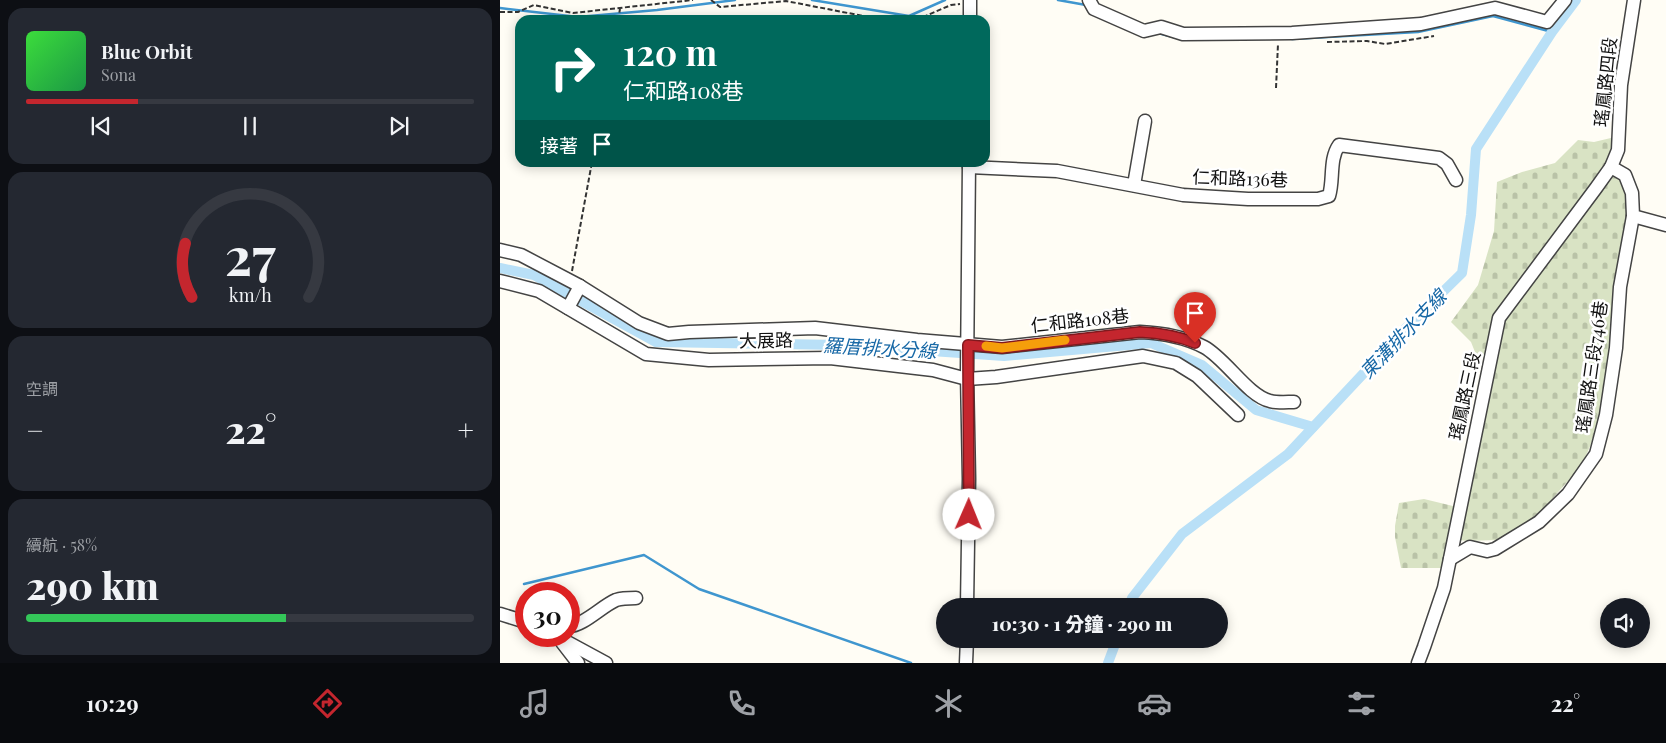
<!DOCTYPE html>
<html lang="zh-TW">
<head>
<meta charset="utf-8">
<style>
	:root { --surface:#171b24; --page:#242831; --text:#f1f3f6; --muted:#9ea1a6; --line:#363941; --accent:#c4262e }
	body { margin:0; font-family:"Playfair Display","Noto Sans TC",serif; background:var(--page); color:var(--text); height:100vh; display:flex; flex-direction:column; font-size:19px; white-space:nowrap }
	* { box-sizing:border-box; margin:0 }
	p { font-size:16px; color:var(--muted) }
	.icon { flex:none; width:28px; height:28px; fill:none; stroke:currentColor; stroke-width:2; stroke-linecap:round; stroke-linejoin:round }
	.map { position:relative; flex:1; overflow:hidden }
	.panel { display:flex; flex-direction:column; gap:8px; padding:8px; background:#0d0f14; width:500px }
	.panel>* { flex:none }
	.hud { position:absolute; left:15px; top:15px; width:475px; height:152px; border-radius:15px; box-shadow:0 2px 12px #0003; background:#00695c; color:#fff; overflow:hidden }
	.controls { position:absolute; left:1100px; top:598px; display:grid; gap:10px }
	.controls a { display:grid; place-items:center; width:50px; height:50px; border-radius:50%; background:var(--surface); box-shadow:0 2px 12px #0003; font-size:25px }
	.speed { position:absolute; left:15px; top:582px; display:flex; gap:10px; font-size:25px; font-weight:700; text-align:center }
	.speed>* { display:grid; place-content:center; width:65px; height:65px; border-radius:50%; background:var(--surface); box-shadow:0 2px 12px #0003; line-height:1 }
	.speed .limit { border:8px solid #d22; background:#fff; color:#111 }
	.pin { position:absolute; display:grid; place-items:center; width:42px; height:42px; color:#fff; margin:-51px -21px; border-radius:50% 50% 50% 0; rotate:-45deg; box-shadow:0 0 5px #0007 }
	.pin .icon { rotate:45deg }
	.me { position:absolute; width:55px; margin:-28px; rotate:1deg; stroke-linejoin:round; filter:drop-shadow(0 0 4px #0008) }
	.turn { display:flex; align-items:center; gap:18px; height:105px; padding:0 25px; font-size:22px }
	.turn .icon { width:65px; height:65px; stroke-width:2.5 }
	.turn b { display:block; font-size:35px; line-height:42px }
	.then { display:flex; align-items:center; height:48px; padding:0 25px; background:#0003; gap:10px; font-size:19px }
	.big { font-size:38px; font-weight:800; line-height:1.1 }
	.panel .widget { flex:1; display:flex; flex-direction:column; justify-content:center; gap:8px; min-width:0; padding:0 18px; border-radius:15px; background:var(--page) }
	.panel .dial { align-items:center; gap:0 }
	.dial svg { height:130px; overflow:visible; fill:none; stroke:var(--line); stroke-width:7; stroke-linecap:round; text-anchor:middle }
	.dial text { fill:var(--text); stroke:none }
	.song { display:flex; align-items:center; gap:15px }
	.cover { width:60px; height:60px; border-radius:8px; background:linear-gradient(135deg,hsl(120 70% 55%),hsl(140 70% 35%)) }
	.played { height:5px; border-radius:2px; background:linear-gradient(90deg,var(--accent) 25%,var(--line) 25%) }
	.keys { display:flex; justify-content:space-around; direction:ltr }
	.heat { display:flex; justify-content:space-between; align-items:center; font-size:28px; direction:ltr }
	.charge { height:8px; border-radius:4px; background:linear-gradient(90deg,#34c759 58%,var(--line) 0) }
	.trip { position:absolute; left:436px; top:598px; width:292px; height:50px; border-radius:25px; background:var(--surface); box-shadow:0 2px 12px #0003; font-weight:800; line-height:50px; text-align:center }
	.dock { display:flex; height:80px; justify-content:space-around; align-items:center; background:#090b0e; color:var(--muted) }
	.dock .icon { width:35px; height:35px }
	.dock .active { color:var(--accent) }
	.dock b { font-size:22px; color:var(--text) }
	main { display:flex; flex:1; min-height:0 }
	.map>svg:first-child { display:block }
</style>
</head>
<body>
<main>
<section class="panel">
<div class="widget">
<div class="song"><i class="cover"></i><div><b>Blue Orbit</b><p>Sona</p></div></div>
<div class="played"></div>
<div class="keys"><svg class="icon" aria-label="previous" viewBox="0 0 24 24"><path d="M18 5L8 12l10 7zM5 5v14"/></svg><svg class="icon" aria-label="pause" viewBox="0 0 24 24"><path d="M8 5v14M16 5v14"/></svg><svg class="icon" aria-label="next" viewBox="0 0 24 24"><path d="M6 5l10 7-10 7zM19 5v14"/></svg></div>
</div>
<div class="widget dial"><svg viewBox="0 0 100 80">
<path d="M14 69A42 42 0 1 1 86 69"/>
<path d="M14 69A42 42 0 0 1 10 36" stroke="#c4262e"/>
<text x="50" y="56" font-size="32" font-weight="700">27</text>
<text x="50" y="72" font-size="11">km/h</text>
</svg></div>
<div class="widget"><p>空調</p>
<div class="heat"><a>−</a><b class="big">22°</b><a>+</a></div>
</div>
<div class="widget"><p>續航 · 58%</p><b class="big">290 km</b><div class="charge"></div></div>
</section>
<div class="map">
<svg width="1166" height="663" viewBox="0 0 1166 663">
	<defs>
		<pattern id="cemetery-stones" width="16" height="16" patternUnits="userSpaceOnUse" patternTransform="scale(1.25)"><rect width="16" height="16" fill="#d9e3c4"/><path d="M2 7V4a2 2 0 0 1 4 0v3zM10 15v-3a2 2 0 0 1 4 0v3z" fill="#b9c2a7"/></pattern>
	</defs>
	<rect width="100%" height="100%" fill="#fffdf5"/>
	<!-- cemetery -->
	<g fill="url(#cemetery-stones)">
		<path d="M1115,137L1108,164L1031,266L986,357H977L971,342L951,322L978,285L994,231L997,182L1022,172L1055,163L1078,140L1094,142Z"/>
		<path d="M1112,173L1124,180L1130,193L1106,372L1103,403L1091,444L1082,465L1045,507L1024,525L996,540L968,541L959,540L1000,328L1007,312Z"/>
		<path d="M924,499L957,507L945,568H901L895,537V526L899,503Z"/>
	</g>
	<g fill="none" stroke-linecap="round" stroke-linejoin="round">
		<!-- stream -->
		<g stroke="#3f96cf" stroke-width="2.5">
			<path d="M312,0L409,16L445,0"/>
			<path d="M558,0L586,5"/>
			<path d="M0,8L78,17L157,10L235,0"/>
			<path d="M658,33L677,38"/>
			<path d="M792,39L918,32L993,16L1052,32"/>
			<path d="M24,584L144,555L199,589L411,663"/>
		</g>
		<!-- canal -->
		<g stroke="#b9e0f7" stroke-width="10">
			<path d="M0,268L34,275L156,342L344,345L504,356L651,343L702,365L756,410L813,427"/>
			<path d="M629,606L632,598L682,534L788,454L907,327L962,273L971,215L976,149L1052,32L1076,0"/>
			<path d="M608,663L617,639"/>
		</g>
		<defs>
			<g id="minor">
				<path d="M589,0L594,9L644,31L661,27L683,34L792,33L921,24L995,8L1047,22L1065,0"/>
				<path d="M470,20V0"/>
				<path d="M469,167L557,171L683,195L748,199H818L829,196C834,180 829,159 839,145L939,158L947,164L956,180"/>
				<path d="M1111,167L1125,175L1132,193L1133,216L1166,225"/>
				<path d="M634,185L645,121"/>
				<path d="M0,250L21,255L80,286L139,323L168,334L189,332L315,328L417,340L502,347L640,332C662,333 685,337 704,347C725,358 748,396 770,401C777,403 787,402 794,402"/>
				<path d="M0,281L39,291L146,354L209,360L330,358L433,370L467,379L496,377L643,356L676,363L697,376L738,415"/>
				<path d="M68,308L80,286"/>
				<path d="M950,559L970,547L987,551L995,549L1039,522L1068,494L1096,454L1106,415L1116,348L1120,287L1133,216"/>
				<path d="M467,606L469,479L467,374L469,162"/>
				<path d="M0,614L26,622"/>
				<path d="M69,626C83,626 102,606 116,600C122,598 130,598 136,598"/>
				<path d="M58,637L106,663"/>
				<path d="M61,641L78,663"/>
				<path d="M466,663L467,639"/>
				<path d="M918,663L924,647L944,588L999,318L1096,188L1111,167L1118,150L1121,85L1134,0"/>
			</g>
		</defs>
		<!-- minor casing -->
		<use href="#minor" stroke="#444" stroke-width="15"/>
		<!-- path -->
		<g stroke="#333" stroke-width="2" stroke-dasharray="5 2.5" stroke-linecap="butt">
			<path d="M211,0L220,7L286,1L384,20"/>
			<path d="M0,12H18L34,5L73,13L193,0"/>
			<path d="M118,20L120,9"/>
			<path d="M416,20L451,5L460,4"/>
			<path d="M827,42L867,41L885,44L934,36"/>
			<path d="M776,88L778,44"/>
			<path d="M72,271L92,162"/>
		</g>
		<!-- minor -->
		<use href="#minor" stroke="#fff" stroke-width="12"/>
	</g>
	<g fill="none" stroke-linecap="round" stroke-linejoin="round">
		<defs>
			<path id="route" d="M469,515L468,345L502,348L640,332C659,333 678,336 695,343"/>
		</defs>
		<!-- route casing -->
		<use href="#route" stroke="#7f191e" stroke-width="12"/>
		<!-- route -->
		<use href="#route" stroke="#c4262e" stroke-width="9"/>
		<!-- slow -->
		<path stroke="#f59e0b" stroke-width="9" d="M486,346L502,348L565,340"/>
	</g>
	<g text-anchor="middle" stroke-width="5" stroke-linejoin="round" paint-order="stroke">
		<!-- street labels -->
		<g font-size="18" fill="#111" stroke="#fff">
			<text transform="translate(1106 82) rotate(-84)" y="6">瑤鳳路四段</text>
			<text transform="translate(740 179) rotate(2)" y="6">仁和路136巷</text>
			<text transform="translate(580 321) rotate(-6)" y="6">仁和路108巷</text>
			<text transform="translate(266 341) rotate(-1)" y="6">大展路</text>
			<text transform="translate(1092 367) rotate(-82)" y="6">瑤鳳路三段746巷</text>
			<text transform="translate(965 396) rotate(-78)" y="6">瑤鳳路三段</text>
		</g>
		<!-- water labels -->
		<g font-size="19" font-style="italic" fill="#1768a6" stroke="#fff">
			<text transform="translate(903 334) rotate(-46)" y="7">東溝排水支線</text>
			<text transform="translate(380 348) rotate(3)" y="7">羅厝排水分線</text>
		</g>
	</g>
</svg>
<div class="controls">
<a><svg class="icon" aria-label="sound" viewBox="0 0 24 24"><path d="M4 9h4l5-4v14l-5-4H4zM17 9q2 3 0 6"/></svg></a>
</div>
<div class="speed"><div class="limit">30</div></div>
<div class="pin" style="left:695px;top:343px;background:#d93025"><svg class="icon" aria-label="arrive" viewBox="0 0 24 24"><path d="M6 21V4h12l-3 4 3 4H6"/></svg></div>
<svg class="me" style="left:469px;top:515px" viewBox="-20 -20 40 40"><circle r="19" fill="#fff"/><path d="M0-13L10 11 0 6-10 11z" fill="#c4262e"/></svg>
<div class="trip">10:30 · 1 分鐘 · 290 m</div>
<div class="hud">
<div class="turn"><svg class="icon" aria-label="right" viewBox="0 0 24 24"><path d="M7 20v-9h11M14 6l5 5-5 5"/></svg><div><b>120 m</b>仁和路108巷</div></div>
<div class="then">接著<svg class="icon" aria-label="arrive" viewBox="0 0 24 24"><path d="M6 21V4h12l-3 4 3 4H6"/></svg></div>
</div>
</div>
</main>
<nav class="dock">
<b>10:29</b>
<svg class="icon active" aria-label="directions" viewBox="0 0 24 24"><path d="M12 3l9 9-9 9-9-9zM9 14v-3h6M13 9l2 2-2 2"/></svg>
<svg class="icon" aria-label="music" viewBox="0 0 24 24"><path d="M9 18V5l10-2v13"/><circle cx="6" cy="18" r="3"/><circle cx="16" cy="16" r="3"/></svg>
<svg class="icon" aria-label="phone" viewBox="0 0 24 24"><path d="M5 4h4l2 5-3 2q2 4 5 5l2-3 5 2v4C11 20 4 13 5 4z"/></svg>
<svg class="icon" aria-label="climate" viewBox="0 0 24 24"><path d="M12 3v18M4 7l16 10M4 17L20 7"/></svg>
<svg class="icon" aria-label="car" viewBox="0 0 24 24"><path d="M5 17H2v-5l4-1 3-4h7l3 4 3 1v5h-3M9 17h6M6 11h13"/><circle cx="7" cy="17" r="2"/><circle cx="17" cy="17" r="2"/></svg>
<svg class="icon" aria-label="filters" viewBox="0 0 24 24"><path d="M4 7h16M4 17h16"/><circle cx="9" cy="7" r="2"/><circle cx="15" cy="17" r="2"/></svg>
<b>22°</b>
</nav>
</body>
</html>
